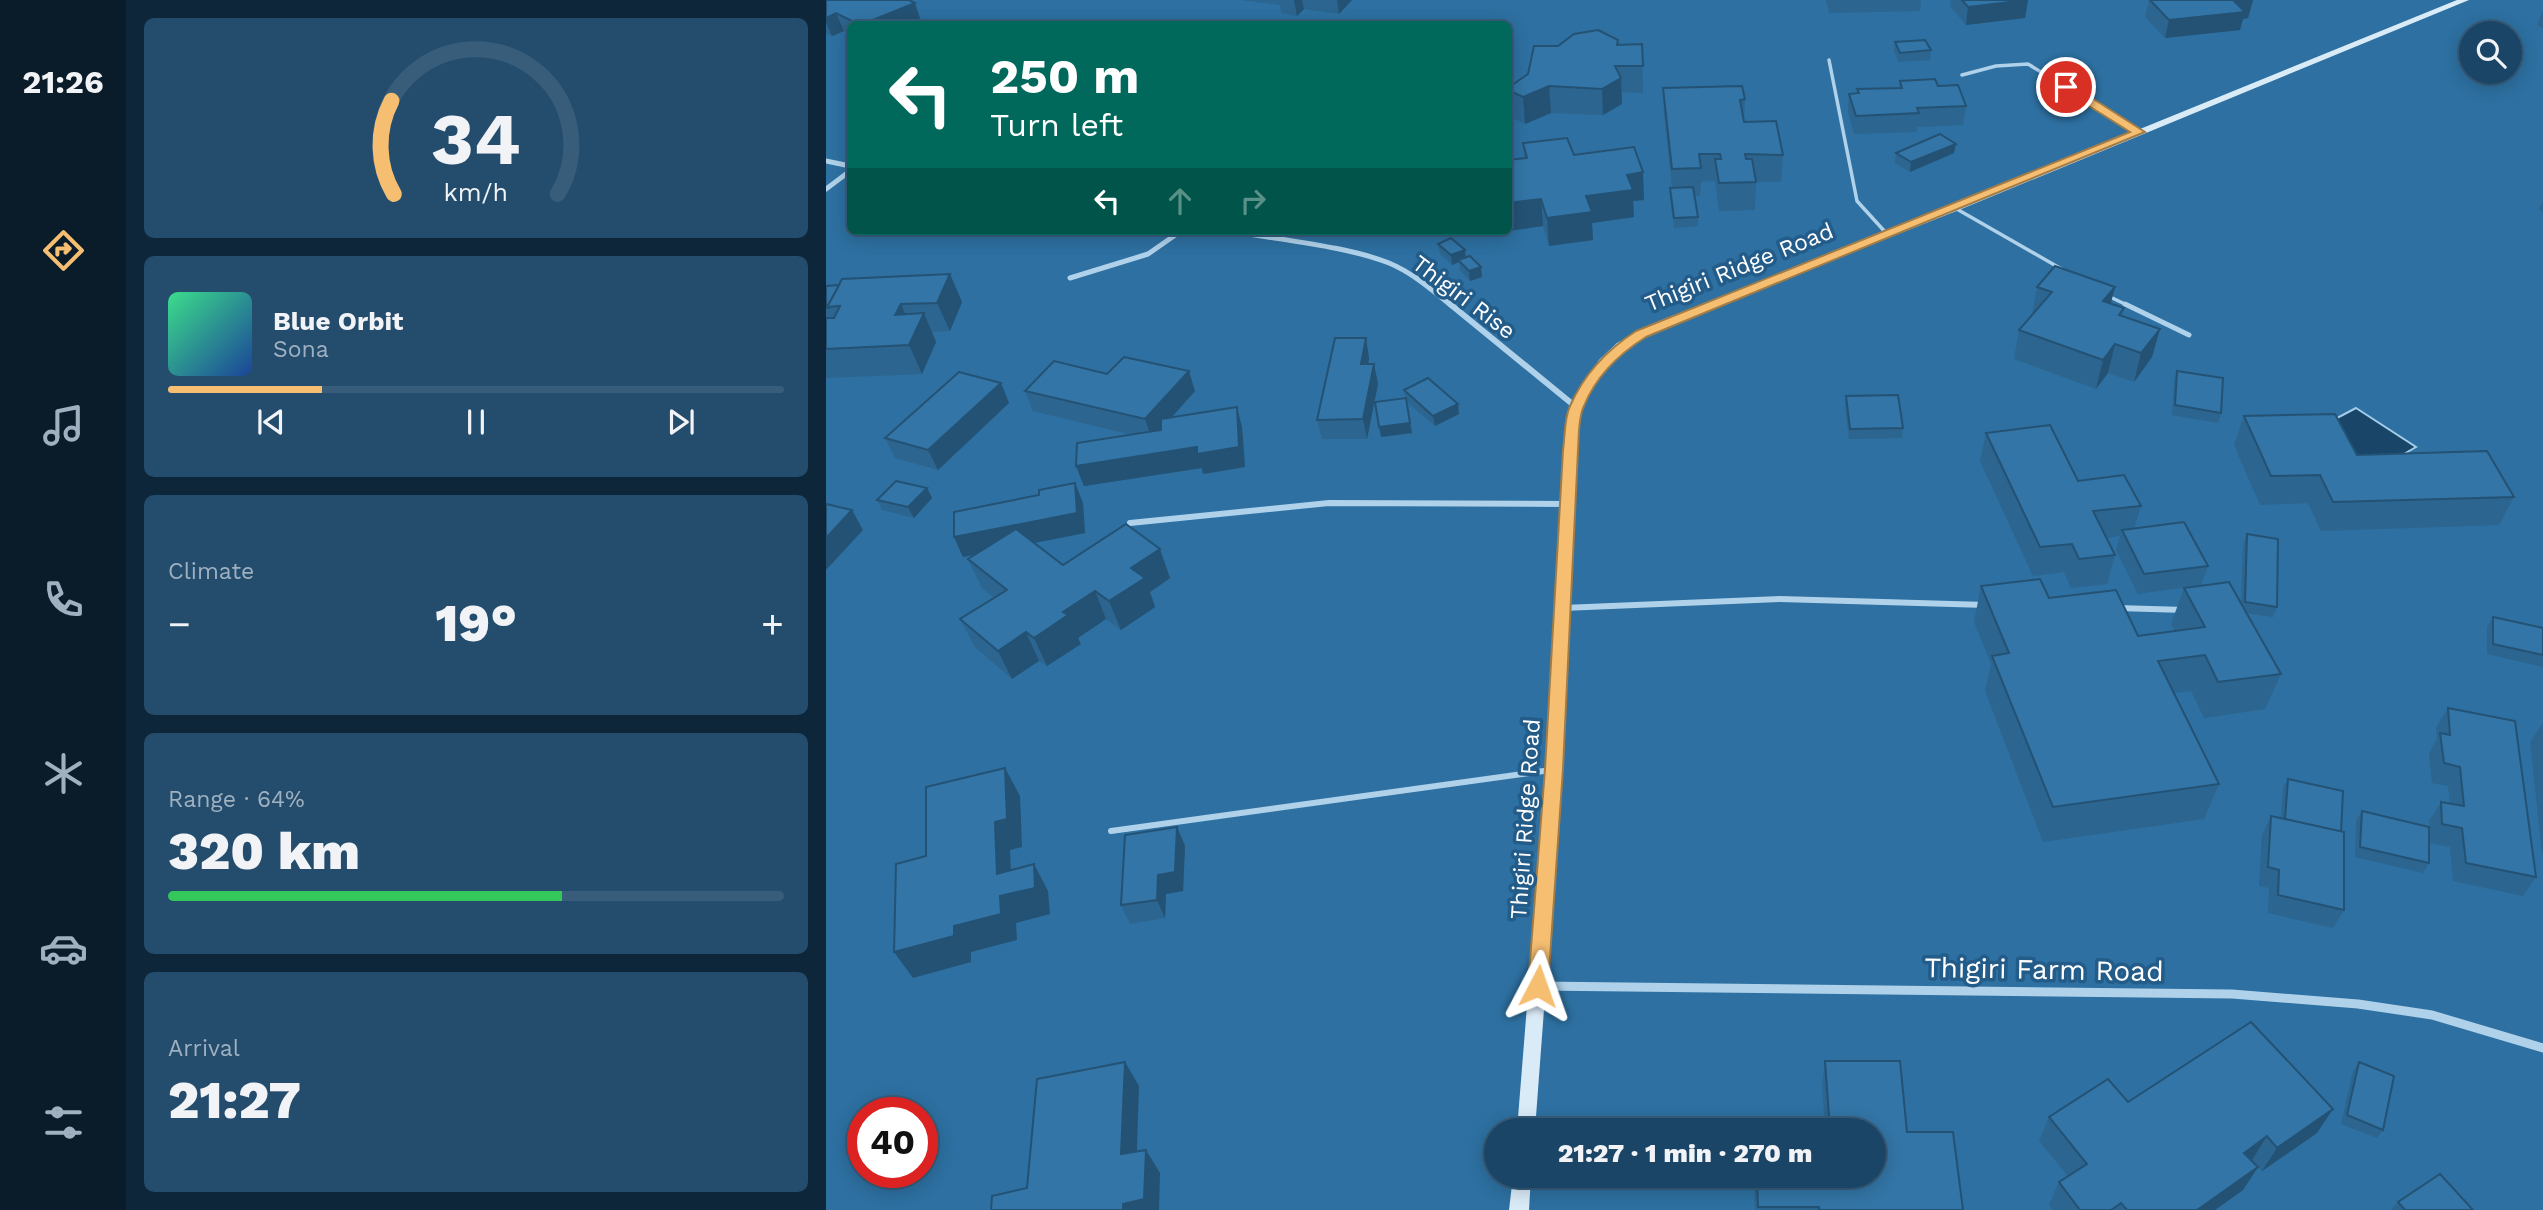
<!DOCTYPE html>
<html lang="en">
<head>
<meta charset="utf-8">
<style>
	:root { --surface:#1a4567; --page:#234c6d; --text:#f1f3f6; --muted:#9fb1c0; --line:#385d7b; --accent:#f5be71 }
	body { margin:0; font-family:"Work Sans",sans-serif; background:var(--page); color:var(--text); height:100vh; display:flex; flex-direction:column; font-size:26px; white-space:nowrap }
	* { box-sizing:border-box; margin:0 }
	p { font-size:23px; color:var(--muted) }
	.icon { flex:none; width:38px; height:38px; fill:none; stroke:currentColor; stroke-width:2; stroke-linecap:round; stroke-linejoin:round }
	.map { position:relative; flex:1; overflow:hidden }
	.sheet { display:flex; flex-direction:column; gap:18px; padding:18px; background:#0e2639; width:700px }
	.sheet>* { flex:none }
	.hud { position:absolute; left:21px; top:21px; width:665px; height:214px; border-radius:10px; box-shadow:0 4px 18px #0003,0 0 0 2px var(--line); background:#00695c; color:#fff; overflow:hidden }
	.controls { position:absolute; left:1633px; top:21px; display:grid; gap:14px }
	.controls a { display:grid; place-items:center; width:63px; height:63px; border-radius:50%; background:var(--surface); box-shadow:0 4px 18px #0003,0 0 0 2px var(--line); font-size:35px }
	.speed { position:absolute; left:21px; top:1097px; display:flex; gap:14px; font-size:35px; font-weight:700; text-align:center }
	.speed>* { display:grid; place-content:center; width:91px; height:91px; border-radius:50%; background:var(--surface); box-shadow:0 4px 18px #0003,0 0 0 2px var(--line); line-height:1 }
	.speed .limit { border:10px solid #d22; background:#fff; color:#111 }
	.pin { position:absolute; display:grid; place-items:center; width:60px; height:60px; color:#fff; margin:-30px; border:4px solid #fff; border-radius:50%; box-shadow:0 2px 7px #0007 }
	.me { position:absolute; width:77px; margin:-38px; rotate:4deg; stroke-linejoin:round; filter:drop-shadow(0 0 5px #0008) }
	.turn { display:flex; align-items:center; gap:24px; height:147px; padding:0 28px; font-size:32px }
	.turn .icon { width:91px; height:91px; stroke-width:2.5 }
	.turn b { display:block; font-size:49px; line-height:60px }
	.lanes { display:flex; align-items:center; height:66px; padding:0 28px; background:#0003; justify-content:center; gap:35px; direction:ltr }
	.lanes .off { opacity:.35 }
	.big { font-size:52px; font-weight:800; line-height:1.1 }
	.sheet .widget { flex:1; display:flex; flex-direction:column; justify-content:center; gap:10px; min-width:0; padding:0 24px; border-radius:10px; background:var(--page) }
	.sheet .dial { align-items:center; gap:0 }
	.dial svg { height:182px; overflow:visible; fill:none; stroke:var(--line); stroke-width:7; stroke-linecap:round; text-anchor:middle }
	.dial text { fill:var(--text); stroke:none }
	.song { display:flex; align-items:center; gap:21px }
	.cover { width:84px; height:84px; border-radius:10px; background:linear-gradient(135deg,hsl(150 70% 55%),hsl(220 70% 35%)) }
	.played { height:7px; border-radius:4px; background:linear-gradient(90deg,var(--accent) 25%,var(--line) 25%) }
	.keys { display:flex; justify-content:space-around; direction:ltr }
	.heat { display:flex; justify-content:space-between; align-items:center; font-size:38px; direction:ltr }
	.charge { height:10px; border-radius:5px; background:linear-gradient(90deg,#34c759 64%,var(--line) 0) }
	.trip { position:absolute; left:658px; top:1118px; width:402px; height:70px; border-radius:35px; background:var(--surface); box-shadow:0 4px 18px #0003,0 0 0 2px var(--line); font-weight:800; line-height:70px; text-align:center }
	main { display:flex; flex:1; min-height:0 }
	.dock { display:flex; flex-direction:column; width:126px; justify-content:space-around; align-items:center; background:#0a1c29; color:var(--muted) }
	.dock .icon { width:49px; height:49px }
	.dock .active { color:var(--accent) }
	.dock b { font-size:32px; color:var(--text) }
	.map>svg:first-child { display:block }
</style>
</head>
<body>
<main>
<nav class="dock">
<b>21:26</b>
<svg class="icon active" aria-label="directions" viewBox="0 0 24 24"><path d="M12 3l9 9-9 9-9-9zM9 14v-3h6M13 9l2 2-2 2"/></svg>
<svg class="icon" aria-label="music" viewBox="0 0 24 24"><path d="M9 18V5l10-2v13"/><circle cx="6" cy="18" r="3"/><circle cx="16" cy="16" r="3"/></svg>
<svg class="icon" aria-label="phone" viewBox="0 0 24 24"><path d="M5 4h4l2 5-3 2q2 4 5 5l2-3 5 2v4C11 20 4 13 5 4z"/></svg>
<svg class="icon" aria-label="climate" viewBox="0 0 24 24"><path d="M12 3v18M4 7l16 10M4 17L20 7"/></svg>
<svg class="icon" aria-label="car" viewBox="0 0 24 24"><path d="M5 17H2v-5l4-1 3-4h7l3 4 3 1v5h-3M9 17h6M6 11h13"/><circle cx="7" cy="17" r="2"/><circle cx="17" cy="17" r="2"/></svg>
<svg class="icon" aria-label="filters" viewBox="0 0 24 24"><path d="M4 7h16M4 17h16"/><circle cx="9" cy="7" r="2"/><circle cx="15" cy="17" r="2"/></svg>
</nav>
<section class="sheet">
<div class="widget dial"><svg viewBox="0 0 100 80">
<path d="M14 69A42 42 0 1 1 86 69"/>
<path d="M14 69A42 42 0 0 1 13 28" stroke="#f5be71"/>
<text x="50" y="56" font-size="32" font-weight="700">34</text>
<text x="50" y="72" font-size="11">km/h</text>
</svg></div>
<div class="widget">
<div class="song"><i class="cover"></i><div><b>Blue Orbit</b><p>Sona</p></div></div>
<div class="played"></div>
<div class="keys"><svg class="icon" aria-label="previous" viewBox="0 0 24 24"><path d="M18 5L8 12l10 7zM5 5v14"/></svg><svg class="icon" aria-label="pause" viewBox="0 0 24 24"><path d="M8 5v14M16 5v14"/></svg><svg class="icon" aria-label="next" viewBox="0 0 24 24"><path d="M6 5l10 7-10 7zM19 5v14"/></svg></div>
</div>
<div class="widget"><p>Climate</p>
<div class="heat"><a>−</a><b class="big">19°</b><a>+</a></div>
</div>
<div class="widget"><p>Range · 64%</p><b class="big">320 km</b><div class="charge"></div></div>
<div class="widget"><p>Arrival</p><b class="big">21:27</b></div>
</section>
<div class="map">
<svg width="1717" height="1210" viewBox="0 0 1717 1210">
	<rect width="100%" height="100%" fill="#235c89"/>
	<!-- green -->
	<path fill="#2d70a1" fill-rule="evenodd" d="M0,0H1717V1210H0ZM24,24H682V231H24ZM1645,33H1684V72H1645ZM37,1113H96V1172H37ZM670,1130H1048V1176H670Z"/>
	<!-- water -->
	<path fill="#184568" stroke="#a3cdeb" stroke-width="2" d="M1530,408L1590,447L1550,470L1490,429Z"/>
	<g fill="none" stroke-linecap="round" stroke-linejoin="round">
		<!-- lane-far2 -->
		<g stroke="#afd1ea" stroke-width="3.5">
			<path d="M1003,60L1031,201L1061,234"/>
			<path d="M1136,75L1170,66L1202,64L1313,132"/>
			<path d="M1129,208L1239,271"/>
			<path d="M1280,295L1303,306"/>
		</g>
		<!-- lane-far1 -->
		<path stroke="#afd1ea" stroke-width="5" d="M1299,304L1363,335"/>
		<!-- lane -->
		<path stroke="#afd1ea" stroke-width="6" d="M285,831L725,770"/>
		<!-- street-far2 -->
		<g stroke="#afd1ea" stroke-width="5">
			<path d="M0,161L24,166"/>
			<path d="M0,189L24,171"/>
			<path d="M407,231C453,240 520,246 563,263C587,273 606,290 626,306"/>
			<path d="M244,278L322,254L355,231"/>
		</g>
		<!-- street-far1 -->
		<g stroke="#afd1ea" stroke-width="6">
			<path d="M624,304L750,407"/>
			<path d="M304,523L503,503L742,504"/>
			<path d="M737,608L954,599L1160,605"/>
			<path d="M1291,608L1359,610"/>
		</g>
		<!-- street -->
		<path stroke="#afd1ea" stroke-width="9" d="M712,986L1406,994L1532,1004L1606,1015L1717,1048"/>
		<!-- secondary -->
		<g fill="#daebf8" fill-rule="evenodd">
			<path d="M1631,0H1643L1133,210L844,324L799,349L782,365L756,407L750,450L736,769L709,1130H691L720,769L738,450L744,407L773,360L791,343L836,320L1125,206Z"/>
			<path d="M687,1176H705L703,1210H683Z"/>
		</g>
	</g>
	<!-- wall -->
	<g fill="#2c658f">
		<path d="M0,0L95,21L87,24H24V35L18,31L6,36L0,33Z"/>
		<path d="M415,0H526L513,14L478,9L471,16L455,13L454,5Z"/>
		<path d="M1000,0H1095L1094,11L1003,13Z"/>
		<path d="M1125,0H1202L1199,18L1140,25L1124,6Z"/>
		<path d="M1323,0H1427L1422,18L1417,19L1414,30L1339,38L1319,17Z"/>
		<path d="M1717,11V28L1711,25Z"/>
		<path d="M792,40L793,45L816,44L817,93L796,92V104L777,115L725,113L699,124L683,116L682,88L702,74L732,46Z"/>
		<path d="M1069,42L1105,50L1104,60L1073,62L1068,52Z"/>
		<path d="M1074,81L1112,86L1140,106L1137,125L1091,127V132L1028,134L1022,112L1023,94L1031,93V89L1073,88Z"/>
		<path d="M837,88L919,99L918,121L957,155L955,182H930L929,210L893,211L889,181L875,182L874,196H869L872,217V226L848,228L844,198V188H846L838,115Z"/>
		<path d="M697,143L748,155L818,200L807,201L808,217L766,223L767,240L723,246L717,226L682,231V160L698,158Z"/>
		<path d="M1070,153H1128L1084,172L1069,163Z"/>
		<path d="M1717,202V212L1713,209Z"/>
		<path d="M612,244L639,250L640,258L656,277L644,281L634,270L633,262L626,265L614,254Z"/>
		<path d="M124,274L136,302L124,331L106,332L110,342L96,374L0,378V286Z"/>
		<path d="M1211,287H1289L1284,303L1298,308L1296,316L1334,329L1326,357L1308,382L1282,373L1270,389L1188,359L1193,330L1206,315Z"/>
		<path d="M543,358L542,364H548L552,384L541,439H496L491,420Z"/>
		<path d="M1351,371L1395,413L1392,423L1346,415L1348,381Z"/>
		<path d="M281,374L369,391L346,417L416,427L419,467L377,474L376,468L258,486L250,466L306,435L207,411L199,391Z"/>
		<path d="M175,383L183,403L112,470L69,458L59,438Z"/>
		<path d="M578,390L632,404L633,414L609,426L581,402L586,433L555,437L579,398Z"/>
		<path d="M1020,396L1077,428L1076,438L1023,439L1019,406Z"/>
		<path d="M1418,416L1531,455L1688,497L1673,525L1495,531L1482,503L1434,505L1408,445Z"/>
		<path d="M1160,433L1252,481L1315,506L1308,529L1382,566L1375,585L1312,594L1290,550L1294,536L1280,538L1289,555L1281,584L1245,588L1238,572L1207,576L1154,461Z"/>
		<path d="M249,483L257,503L259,533L208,543L237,565L344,578L324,592L329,607L295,630L280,619L252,638L255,644L221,666L213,661L186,679L149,647L134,619L168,598L156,588L142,559L148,555L137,557L128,537L213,495Z"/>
		<path d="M101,488L106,498L88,518L56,510L51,500Z"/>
		<path d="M1421,534L1451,607L1447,617L1420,613L1455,674L1439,709L1378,718L1365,691L1348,693L1393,784L1378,819L1217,842L1159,691L1165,664L1148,622L1155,586L1223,598L1312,636L1349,631L1345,624L1358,588L1415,604L1417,544Z"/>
		<path d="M1667,617L1717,628V667L1661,654V627Z"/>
		<path d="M1622,708L1710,877L1697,896L1627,881L1624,847L1604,843L1603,821L1615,802L1624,803L1622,786L1606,783L1603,753L1611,739L1610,728Z"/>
		<path d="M1717,723V854L1716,853L1704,742Z"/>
		<path d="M1462,779L1515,832L1518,910L1507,928L1442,913L1443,888L1433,886L1436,835L1445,816L1455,818L1457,788Z"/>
		<path d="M1536,811L1603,863L1597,873L1529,857L1530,821Z"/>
		<path d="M351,827L359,846L357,891L340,894L339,918L304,924L295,905Z"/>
		<path d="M999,1061L1081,1132L1137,1210H929L928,1176H1048V1130H999L996,1085Z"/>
		<path d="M1533,1062L1557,1130L1551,1138L1515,1124L1527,1071Z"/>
		<path d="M1302,1102L1491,1133L1436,1171L1432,1167L1417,1190L1389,1210H1227L1223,1205L1233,1182L1242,1176L1213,1141L1223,1117Z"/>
		<path d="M1572,1202L1647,1210H1565Z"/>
	</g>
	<!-- shaded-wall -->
	<g fill="#245274">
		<path d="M468,0H476L478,9L471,16Z"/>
		<path d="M511,0H526L513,14Z"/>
		<path d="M1202,0L1199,18L1140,25L1142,7Z"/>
		<path d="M1427,0L1422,18L1417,19L1414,30L1339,38L1343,20L1409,2Z"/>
		<path d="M89,3L95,21L87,24H37Z"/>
		<path d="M10,13L18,31L6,36L0,22V18Z"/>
		<path d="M795,78L796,104L777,115L776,89Z"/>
		<path d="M723,86L725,113L699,124L697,97Z"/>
		<path d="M1130,144L1128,153L1084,172L1085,162Z"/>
		<path d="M817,172L818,200L807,201L808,217L766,223L767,240L723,246L721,218L760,196L801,175Z"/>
		<path d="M715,199L717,226L682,231V203Z"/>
		<path d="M662,231H682L662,234Z"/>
		<path d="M639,250L640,260H632L633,262L626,265L625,255Z"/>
		<path d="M655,267L656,277L644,281L643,271Z"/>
		<path d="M124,274L136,302L124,331L111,303Z"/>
		<path d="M1289,287L1282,315L1277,301Z"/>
		<path d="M75,304L87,332L69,315Z"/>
		<path d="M98,313L110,342L96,374L83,345Z"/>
		<path d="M1334,329L1326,357L1308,382L1315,353Z"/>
		<path d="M540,338L543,358L539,384L535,364Z"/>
		<path d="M1289,344L1282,373L1270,389L1277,360Z"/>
		<path d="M548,364L552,384L541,439L537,419Z"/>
		<path d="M363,371L369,391L326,439L319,419Z"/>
		<path d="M175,383L183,403L112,470L102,450Z"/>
		<path d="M632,404L633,414L609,426L607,416Z"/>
		<path d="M411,407L416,427L419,467L377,474L376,468L258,486L250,466Z"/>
		<path d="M584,423L586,433L555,437L553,427Z"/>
		<path d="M249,483L257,503L259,533L137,557L128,537Z"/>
		<path d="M101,488L106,498L88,518L82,507Z"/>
		<path d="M26,510L37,530L0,570V538Z"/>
		<path d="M334,549L344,578L324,592L329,607L295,630L283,601L305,568Z"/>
		<path d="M269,591L280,619L252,638L255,644L221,666L208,638L237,612Z"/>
		<path d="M200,632L213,661L186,679L172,651Z"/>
		<path d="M179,768L194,796L196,847L184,850L186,893L208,864L222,891L224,914L190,923L191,940L145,952V962L87,978L68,952L128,926L171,874L169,822Z"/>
		<path d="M351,827L359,846L357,891L340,894L339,918L331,900L332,875Z"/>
		<path d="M299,1062L313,1086L310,1178L295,1154Z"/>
		<path d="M1507,1109L1491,1133L1436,1171L1451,1148Z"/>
		<path d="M1441,1136L1426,1160L1418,1153Z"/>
		<path d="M320,1150L334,1173L333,1210H297V1204Z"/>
		<path d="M1432,1167L1417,1190L1389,1210H1371Z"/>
	</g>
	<!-- building -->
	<g fill="#3375a6" stroke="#245274" stroke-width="2">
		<path d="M0,0H83L89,3L37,24H32L10,13L0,18Z"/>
		<path d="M1136,0H1202L1142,7Z"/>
		<path d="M1324,0H1427L1409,2L1419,12L1343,20Z"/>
		<path d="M772,30L792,40L791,45L816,44L817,66H789L795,78L776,89L723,86L697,97L682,90V88L702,74L708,46H732L748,34Z"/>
		<path d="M1099,40L1105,50L1074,53L1069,42Z"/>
		<path d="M1109,79L1112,86L1132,85L1140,106L1091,108L1093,113L1030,116L1023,94L1033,93L1031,89L1076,88L1074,81Z"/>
		<path d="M916,86L919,99L914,100L918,122L950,121L957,155L919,154L920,159H926L930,182L893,183L889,159H895L894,154H873L875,168L846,169L837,88Z"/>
		<path d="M1114,134L1130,144L1085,162L1070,153Z"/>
		<path d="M741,138L748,155L808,147L817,172L801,175L807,190L760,196L766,212L721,218L715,199L682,203V160L701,158L697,143Z"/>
		<path d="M867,187L872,217L848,218L844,188Z"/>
		<path d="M625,238L639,250L625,255L612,244Z"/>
		<path d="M644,256L655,267L643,271L632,260Z"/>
		<path d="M1229,266L1289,287L1277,301L1298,308L1293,315L1334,329L1315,353L1289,344L1277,360L1193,330L1226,292L1211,287Z"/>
		<path d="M124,274L111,303L75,304L69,315L98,313L83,345L0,349V318H8L14,306L1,307L16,279Z"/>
		<path d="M13,285L1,307L2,308H0V286Z"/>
		<path d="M509,338H540L535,364H548L537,419L491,420Z"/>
		<path d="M298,357L363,371L319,419L199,391L228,361L281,374Z"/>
		<path d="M1351,371L1397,378L1395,413L1349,405Z"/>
		<path d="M133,372L175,383L102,450L59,438Z"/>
		<path d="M602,378L632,404L607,416L578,390Z"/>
		<path d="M1072,395L1077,428L1024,429L1020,396Z"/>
		<path d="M580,398L584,423L553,427L549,402Z"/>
		<path d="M411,407L413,447L371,454V447L250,466L251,443L335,430V419Z"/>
		<path d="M1509,414L1531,455L1661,451L1688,497L1507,502L1494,475L1445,476L1418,416Z"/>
		<path d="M1224,425L1252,481L1298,475L1315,506L1267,511L1289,555L1253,559L1246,544L1214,547L1160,433Z"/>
		<path d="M70,481L101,488L82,507L51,500Z"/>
		<path d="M249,483L251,513L128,537V512L213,495V490Z"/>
		<path d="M0,504L26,510L0,538Z"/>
		<path d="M1358,522L1382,566L1318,574L1296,530Z"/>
		<path d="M300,524L334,549L305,568L319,578L283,601L269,591L237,612L242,615L208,638L200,632L172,651L134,619L181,590L142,559L190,529L237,565Z"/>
		<path d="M1421,534L1452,539L1451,607L1419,602Z"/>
		<path d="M1214,579L1223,598L1290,590L1312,636L1379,627L1358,588L1403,582L1455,674L1392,682L1379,655L1332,661L1393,784L1227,807L1166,656L1183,653L1155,586Z"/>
		<path d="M1667,617L1717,628V655L1667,644Z"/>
		<path d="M1622,708L1689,721L1710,877L1640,863L1636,828L1616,824L1615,802L1638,806L1634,767L1618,763L1614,733L1624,735Z"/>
		<path d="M179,768L181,819L169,822L171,874L208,864L209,888L174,896L175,914L128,926V936L68,952L70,864L100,856V787Z"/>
		<path d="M1462,779L1517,791L1515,832L1459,819Z"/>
		<path d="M1536,811L1603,827V863L1534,847Z"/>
		<path d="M1445,816L1518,832V910L1452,895L1453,870L1442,867Z"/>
		<path d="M351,827L349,872L332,875L331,900L295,905L299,835Z"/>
		<path d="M1425,1022L1507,1109L1451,1148L1441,1136L1418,1153L1432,1167L1371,1210H1301L1295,1203L1285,1210H1254L1233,1182L1261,1164L1223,1117L1282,1079L1302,1102Z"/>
		<path d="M999,1061H1074L1081,1132H1127L1137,1210H993V1207H932L931,1176H1048V1130H1004Z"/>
		<path d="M299,1062L295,1154L320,1150L318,1199L297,1204V1210H165L166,1196L201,1188L211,1079Z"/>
		<path d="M1533,1062L1568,1076L1557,1130L1521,1115Z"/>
		<path d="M1614,1174L1647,1210H1579L1572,1202Z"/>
	</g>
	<!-- route -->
	<path fill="#f5be71" stroke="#9f7c49" stroke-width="2" d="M1236,84H1244L1319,132L820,337C793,354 770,376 758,406C752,418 753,437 752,450L737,769L722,986L719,993L712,995L705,993L702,986L719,769L737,450C739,437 738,418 744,406C758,374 782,349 810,331L1304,132L1236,89Z"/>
	<g text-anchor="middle" stroke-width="7" stroke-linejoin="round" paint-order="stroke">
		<!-- street labels -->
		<g font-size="23" fill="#fff" stroke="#235c89">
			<text transform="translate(913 267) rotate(-22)" y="8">Thigiri Ridge Road</text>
			<text transform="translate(638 297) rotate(37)" y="8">Thigiri Rise</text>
			<text transform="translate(699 819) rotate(-86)" y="8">Thigiri Ridge Road</text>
		</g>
		<!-- near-street labels -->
		<g font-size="28" fill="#fff" stroke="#235c89">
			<text transform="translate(1218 969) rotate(1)" y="10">Thigiri Farm Road</text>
		</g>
	</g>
</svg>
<div class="controls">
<a><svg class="icon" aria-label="search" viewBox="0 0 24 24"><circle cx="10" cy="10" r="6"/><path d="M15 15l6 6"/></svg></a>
</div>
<div class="speed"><div class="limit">40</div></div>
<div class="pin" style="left:1240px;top:87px;background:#d93025"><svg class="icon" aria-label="arrive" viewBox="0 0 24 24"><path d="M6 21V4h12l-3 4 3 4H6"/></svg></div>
<svg class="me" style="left:712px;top:986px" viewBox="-20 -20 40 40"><path d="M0-17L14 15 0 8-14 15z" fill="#f5be71" stroke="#fff" stroke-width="4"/></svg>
<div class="trip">21:27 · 1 min · 270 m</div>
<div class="hud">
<div class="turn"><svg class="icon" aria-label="left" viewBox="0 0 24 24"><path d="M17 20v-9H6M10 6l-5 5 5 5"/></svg><div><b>250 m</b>Turn left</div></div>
<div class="lanes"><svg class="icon" aria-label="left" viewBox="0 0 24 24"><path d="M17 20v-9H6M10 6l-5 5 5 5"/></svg><svg class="icon off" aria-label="ahead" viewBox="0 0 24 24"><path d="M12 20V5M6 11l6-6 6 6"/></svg><svg class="icon off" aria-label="right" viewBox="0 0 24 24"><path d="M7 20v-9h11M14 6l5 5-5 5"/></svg></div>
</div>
</div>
</main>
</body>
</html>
